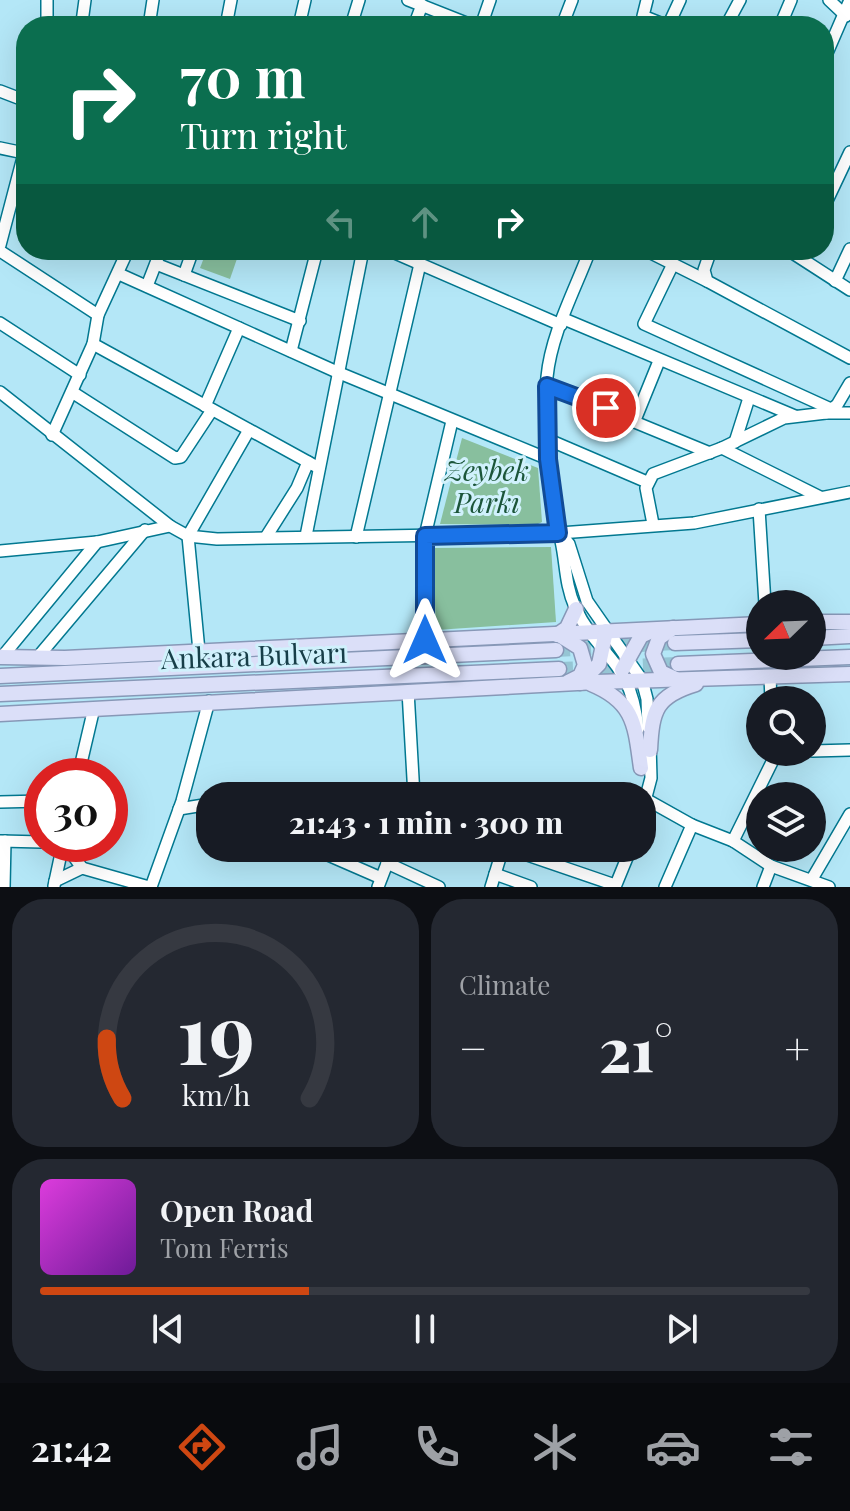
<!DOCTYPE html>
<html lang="en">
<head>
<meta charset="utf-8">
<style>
	:root { --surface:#171b24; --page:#242831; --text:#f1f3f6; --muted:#9ea1a6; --line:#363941; --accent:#ce4712 }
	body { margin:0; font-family:"Playfair Display",serif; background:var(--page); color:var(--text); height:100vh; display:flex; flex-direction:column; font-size:30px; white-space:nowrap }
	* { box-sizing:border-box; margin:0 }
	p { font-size:26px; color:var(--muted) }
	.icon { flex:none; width:44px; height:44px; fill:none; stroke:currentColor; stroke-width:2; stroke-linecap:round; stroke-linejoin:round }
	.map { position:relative; height:887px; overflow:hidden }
	.panel { display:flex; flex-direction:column; gap:12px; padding:12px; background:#0d0f14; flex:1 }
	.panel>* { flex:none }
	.hud { position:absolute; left:16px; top:16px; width:818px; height:244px; border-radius:32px; box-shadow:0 8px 32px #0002; background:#0b6e4f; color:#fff; overflow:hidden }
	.needle { width:52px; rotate:247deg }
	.controls { position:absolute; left:746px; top:590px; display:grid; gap:16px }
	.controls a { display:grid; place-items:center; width:80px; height:80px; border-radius:50%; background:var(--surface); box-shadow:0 8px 32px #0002; font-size:40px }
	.speed { position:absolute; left:24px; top:758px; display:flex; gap:16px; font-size:40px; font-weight:700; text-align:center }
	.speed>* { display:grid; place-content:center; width:104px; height:104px; border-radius:50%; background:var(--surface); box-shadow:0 8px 32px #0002; line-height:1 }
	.speed .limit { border:12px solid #d22; background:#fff; color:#111 }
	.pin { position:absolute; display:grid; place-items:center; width:68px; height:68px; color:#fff; margin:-34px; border:4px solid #fff; border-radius:50%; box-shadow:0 2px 8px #0007 }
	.me { position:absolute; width:88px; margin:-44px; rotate:0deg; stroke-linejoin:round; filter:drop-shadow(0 0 6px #0008) }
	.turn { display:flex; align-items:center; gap:28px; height:168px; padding:0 32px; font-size:36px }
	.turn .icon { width:104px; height:104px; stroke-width:2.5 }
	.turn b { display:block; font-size:56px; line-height:68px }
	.lanes { display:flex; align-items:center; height:76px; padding:0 32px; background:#0003; justify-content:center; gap:40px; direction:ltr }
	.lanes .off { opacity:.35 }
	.big { font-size:60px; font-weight:800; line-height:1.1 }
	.panel .card { flex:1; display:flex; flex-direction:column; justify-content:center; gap:12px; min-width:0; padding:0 28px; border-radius:32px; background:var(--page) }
	.panel .dial { align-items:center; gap:0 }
	.dial svg { height:208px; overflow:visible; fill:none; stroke:var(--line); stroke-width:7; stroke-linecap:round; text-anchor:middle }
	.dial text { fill:var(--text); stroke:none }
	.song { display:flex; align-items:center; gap:24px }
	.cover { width:96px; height:96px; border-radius:12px; background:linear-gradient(135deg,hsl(300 70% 55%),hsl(280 70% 35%)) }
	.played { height:8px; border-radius:4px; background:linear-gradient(90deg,var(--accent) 35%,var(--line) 35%) }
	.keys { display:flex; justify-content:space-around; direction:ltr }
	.heat { display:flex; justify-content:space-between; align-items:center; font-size:44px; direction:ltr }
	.panel .tiles { flex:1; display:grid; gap:12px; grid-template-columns:1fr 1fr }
	.card:last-child { grid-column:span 2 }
	.trip { position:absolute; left:196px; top:782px; width:460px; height:80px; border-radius:32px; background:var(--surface); box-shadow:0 8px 32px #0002; font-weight:800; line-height:80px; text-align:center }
	.menu { display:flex; height:128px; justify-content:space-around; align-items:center; background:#090b0e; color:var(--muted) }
	.menu .icon { width:56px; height:56px }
	.menu .active { color:var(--accent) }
	.menu b { font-size:36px; color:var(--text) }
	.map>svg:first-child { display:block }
</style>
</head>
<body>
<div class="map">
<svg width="850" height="887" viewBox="0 0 850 887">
	<rect width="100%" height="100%" fill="#b4e7f7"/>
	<!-- green -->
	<g fill="#88bf9e">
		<path d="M207,250H240L230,279L200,268Z"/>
		<path d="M462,438L538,468L542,522L536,525L440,524Z"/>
		<path d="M551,547L556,622L436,630L433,548Z"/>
	</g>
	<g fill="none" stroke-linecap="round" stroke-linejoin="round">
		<!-- major-tunnel -->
		<g stroke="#95c5d4" stroke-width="14" stroke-dasharray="14 7" stroke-linecap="butt">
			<path d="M556,650L675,643"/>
			<path d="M559,669L678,664"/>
		</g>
		<defs>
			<g id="minor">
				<path d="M408,0L474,26"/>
				<path d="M647,0L643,16L668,26"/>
				<path d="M829,0L846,16"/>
				<path d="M47,26V0"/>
				<path d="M76,26L82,22L85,0"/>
				<path d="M149,26L153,0"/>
				<path d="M226,26L231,0"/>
				<path d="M299,26L305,0"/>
				<path d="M351,26L359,0"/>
				<path d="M414,26L422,5"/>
				<path d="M481,26L490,0"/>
				<path d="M562,26L572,0"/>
				<path d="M668,26L680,0"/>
				<path d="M726,26L740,0"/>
				<path d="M780,26L791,0"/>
				<path d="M824,60L850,0"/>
				<path d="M0,91L26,101"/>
				<path d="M0,148L24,153"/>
				<path d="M824,207L850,152"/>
				<path d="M0,245L26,146"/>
				<path d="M388,250L561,325"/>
				<path d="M590,250C575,290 551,334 547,377C542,427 550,493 561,541C566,563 565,585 575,607C599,659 631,658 638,729"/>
				<path d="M645,250L707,281"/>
				<path d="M711,250L704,270L707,281L850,358"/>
				<path d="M788,250L850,290"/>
				<path d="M0,251L98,315"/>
				<path d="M156,264L300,321"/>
				<path d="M673,264L644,324L831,409"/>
				<path d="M119,274L337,372L548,459"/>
				<path d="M184,275L193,250"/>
				<path d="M835,281L850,249"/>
				<path d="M147,286L161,250"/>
				<path d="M564,319L795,416"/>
				<path d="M0,323L80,375"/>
				<path d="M93,344L319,468"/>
				<path d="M291,351L317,250"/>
				<path d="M547,386L710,453"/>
				<path d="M0,392L170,526"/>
				<path d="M72,392L175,458L181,457L212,410"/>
				<path d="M205,406L239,328"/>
				<path d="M826,413H850"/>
				<path d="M635,420L659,361"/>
				<path d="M52,435L93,344L98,315L128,250"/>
				<path d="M549,440L647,482"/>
				<path d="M735,442L749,398"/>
				<path d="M722,448L820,497"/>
				<path d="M759,509L765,604"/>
				<path d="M653,524L646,488L653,474L722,448L784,418L826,413L837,405L850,383"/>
				<path d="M560,533L694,523L850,492"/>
				<path d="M306,536L363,250"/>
				<path d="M266,537L297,488L308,462"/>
				<path d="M356,537L420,264"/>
				<path d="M0,551L97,542L170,526L188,536L217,539L560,533L569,544L587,601L642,680L647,699L648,727"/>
				<path d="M425,640V536L452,421"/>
				<path d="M199,651L188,536L249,430"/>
				<path d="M2,657L97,542"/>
				<path d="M37,658L145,530"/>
				<path d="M770,677L771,700"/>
				<path d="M408,691L414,796"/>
				<path d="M812,751L850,750"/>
				<path d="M78,776L94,708"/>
				<path d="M439,796L521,793L612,796"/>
				<path d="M642,797L692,825L733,841L771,866L829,887"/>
				<path d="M0,802L42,801"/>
				<path d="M179,809L210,804"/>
				<path d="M642,812L651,778L650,744"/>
				<path d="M1,841L42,842"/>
				<path d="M733,841L774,758L795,752"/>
				<path d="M65,844L82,868"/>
				<path d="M312,848L381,878"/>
				<path d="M507,848L615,885"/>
				<path d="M387,863L439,887"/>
				<path d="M495,874L531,887"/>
				<path d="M812,879L850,814"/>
				<path d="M55,881L82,868L149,887"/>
				<path d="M54,886L63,844"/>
				<path d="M4,887L5,841"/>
				<path d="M151,887L182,801L209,701"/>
				<path d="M378,887L393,848"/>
				<path d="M491,887L503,848"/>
				<path d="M615,887L631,848"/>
				<path d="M665,887L692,825"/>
				<path d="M763,887L771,866"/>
			</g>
			<g id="major">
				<path d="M812,622H850"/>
				<path d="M673,628L659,638L653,654L661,672L676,679"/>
				<path d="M557,635L567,628L576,609"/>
				<path d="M561,636L580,648L585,665L580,676L568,682"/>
				<path d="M812,638L850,636"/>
				<path d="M675,643L760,640"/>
				<path d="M0,657L65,658L760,624"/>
				<path d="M678,664L850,657"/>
				<path d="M622,670L641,636L652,631"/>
				<path d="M0,676L556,650"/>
				<path d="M580,683L599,664L606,631"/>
				<path d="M591,684C635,702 635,726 641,768"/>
				<path d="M0,694L559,669"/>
				<path d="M0,714L596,682L850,674"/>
				<path d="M650,750C652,710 656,696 696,684"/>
			</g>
		</defs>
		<!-- minor casing -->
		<use href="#minor" stroke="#027890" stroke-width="14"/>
		<!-- major casing -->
		<use href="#major" stroke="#8798b7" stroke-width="17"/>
		<!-- minor -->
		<use href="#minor" stroke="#fff" stroke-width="11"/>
		<!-- major -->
		<use href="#major" stroke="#dbdff8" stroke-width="14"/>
	</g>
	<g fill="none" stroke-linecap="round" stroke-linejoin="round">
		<defs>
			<path id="route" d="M425,640V536L558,533L548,459L547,386L606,408"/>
		</defs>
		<!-- route casing -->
		<use href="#route" stroke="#114b97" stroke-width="20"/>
		<!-- route -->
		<use href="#route" stroke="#1a73e8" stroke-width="14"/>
	</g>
	<g text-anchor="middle" stroke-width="6" stroke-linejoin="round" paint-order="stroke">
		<!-- park labels -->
		<g font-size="28" font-style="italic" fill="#1b5539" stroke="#d0f1fc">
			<text x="487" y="481">Zeybek<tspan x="487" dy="32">Parkı</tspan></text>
		</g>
		<!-- street labels -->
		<g font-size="28" fill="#173e48" stroke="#d0f1fc">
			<text transform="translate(254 656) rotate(-2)" y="10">Ankara Bulvarı</text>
		</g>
	</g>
</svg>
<div class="controls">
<a><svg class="needle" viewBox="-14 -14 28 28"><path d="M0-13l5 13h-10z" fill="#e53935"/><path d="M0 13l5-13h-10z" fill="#9ea1a6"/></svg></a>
<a><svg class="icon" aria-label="search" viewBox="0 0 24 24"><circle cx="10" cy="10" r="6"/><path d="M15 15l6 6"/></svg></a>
<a><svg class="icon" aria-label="layers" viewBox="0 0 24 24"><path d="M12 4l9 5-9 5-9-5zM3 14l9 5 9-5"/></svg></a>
</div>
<div class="speed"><div class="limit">30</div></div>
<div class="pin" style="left:606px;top:408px;background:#d93025"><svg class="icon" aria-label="arrive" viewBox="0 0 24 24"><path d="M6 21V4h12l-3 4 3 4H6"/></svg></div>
<svg class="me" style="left:425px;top:640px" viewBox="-20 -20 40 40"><path d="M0-17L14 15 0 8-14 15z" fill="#1a73e8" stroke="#fff" stroke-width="4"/></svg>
<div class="trip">21:43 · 1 min · 300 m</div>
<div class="hud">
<div class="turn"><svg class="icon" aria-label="right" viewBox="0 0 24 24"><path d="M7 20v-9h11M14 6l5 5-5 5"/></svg><div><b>70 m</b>Turn right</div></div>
<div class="lanes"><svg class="icon off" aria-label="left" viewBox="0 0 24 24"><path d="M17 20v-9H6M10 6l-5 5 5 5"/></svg><svg class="icon off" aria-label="ahead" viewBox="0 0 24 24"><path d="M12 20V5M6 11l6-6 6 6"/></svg><svg class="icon" aria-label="right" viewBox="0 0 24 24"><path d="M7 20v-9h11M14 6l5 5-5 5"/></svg></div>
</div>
</div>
<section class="panel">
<div class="tiles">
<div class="card dial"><svg viewBox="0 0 100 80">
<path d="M14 69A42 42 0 1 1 86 69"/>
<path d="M14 69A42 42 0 0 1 8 46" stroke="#ce4712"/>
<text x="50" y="56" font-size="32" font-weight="700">19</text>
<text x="50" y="72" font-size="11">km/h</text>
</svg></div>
<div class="card"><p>Climate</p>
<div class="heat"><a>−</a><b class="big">21°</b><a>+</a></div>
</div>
<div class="card">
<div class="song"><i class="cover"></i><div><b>Open Road</b><p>Tom Ferris</p></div></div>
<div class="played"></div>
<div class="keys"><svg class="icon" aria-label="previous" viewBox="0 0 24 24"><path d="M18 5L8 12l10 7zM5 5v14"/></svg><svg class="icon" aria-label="pause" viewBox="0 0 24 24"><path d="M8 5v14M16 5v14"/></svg><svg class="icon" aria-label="next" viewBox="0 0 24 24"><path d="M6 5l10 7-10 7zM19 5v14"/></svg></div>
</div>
</div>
</section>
<nav class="menu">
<b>21:42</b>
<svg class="icon active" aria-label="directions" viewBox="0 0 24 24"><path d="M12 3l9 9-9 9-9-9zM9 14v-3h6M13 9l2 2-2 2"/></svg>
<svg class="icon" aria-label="music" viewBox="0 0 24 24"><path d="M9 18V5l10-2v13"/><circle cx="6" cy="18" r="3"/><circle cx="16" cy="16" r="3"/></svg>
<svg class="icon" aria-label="phone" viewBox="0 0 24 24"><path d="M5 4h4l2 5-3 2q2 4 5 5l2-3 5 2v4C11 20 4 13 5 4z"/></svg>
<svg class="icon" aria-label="climate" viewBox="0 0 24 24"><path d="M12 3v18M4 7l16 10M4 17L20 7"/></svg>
<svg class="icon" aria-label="car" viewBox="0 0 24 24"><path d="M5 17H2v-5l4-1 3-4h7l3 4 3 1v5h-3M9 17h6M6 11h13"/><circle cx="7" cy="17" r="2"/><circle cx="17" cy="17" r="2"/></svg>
<svg class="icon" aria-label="filters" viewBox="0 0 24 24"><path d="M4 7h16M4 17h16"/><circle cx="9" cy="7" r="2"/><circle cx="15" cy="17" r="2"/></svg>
</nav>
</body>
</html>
